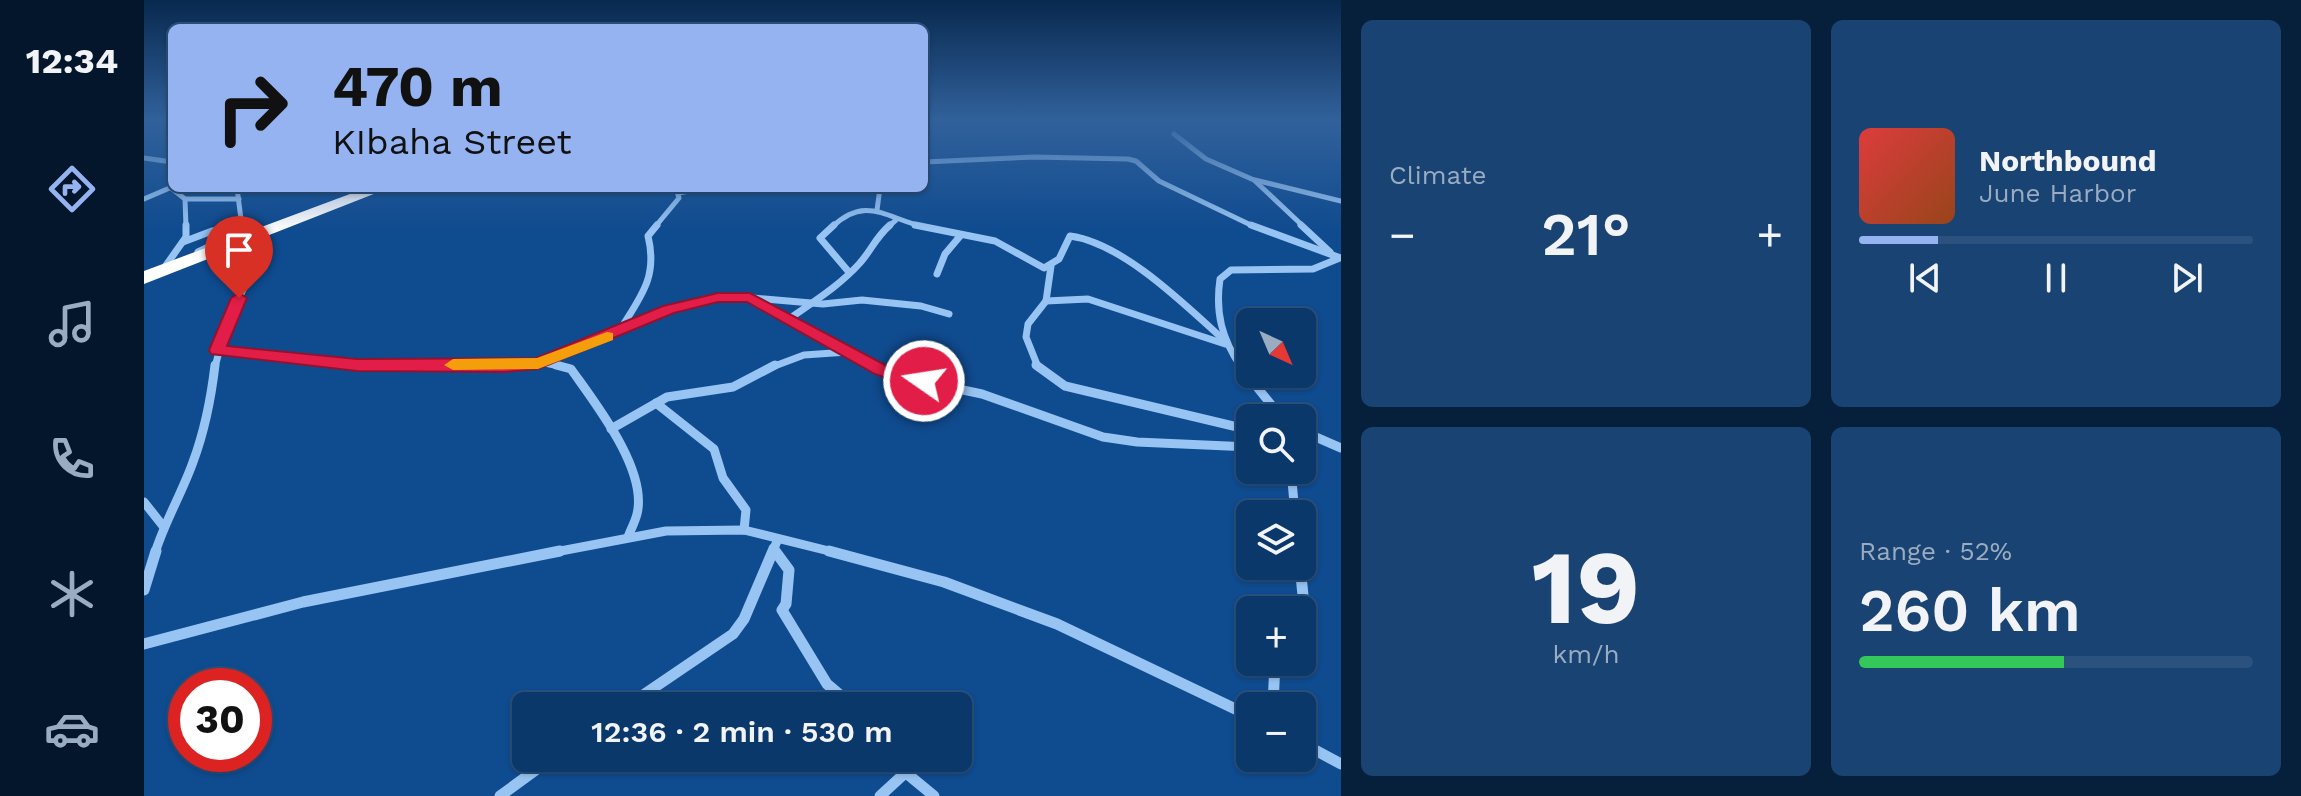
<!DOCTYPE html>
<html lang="en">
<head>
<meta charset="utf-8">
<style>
	:root { --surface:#0b386b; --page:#194373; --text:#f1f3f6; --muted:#9aacc1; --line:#2b527e; --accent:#95b2f1 }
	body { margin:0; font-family:"Work Sans",sans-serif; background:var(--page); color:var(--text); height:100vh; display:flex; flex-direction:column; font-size:30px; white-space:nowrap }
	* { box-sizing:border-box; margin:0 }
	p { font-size:26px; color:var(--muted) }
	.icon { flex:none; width:44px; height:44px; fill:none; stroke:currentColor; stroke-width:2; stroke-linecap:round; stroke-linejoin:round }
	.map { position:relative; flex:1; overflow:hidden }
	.drawer { display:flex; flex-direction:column; gap:20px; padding:20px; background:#061f3b; width:960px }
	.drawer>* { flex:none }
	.guide { position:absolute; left:24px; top:24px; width:760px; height:168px; border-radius:12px; box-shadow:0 2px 6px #0004,0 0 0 2px var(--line); background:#95b2f1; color:#111; overflow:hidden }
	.needle { width:52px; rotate:136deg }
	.controls { position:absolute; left:1092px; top:308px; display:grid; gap:16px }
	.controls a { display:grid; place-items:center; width:80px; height:80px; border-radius:12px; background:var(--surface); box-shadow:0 2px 6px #0004,0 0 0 2px var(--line); font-size:40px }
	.speed { position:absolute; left:24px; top:668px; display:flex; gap:16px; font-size:40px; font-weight:700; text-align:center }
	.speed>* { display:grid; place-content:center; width:104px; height:104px; border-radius:50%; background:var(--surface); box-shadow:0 2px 6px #0004,0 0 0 2px var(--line); line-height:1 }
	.speed .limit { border:12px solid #d22; background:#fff; color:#111 }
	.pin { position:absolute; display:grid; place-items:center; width:68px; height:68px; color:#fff; margin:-82px -34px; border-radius:50% 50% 50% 0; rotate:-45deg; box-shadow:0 0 8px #0007 }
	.pin .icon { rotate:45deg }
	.me { position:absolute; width:88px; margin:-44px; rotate:283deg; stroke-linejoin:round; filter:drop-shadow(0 0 6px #0008) }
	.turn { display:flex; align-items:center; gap:28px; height:168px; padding:0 32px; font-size:36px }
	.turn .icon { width:104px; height:104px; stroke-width:2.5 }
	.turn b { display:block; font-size:56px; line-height:68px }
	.big { font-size:60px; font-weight:600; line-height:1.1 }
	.drawer .tile { flex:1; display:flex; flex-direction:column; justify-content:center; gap:12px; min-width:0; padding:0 28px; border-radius:12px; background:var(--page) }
	.drawer .dial { align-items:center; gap:0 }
	.dial b { font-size:104px; line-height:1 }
	.song { display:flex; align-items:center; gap:24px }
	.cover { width:96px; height:96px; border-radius:12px; background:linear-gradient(135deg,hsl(0 70% 55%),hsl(20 70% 35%)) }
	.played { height:8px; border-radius:4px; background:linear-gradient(90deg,var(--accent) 20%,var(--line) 20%) }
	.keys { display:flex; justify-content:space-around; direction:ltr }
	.heat { display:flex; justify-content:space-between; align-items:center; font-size:44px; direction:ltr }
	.charge { height:12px; border-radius:6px; background:linear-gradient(90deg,#34c759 52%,var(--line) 0) }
	.drawer .tiles { flex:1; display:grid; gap:20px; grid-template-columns:repeat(2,1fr) }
	.trip { position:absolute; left:368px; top:692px; width:460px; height:80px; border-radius:12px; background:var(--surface); box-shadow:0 2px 6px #0004,0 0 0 2px var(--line); font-weight:600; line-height:80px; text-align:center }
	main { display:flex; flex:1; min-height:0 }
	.dock { display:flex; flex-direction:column; width:144px; justify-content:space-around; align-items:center; background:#04162b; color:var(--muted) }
	.dock .icon { width:56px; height:56px }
	.dock .current { color:var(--accent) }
	.dock b { font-size:36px; color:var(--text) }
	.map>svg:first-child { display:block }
</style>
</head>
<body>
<main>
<nav class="dock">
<b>12:34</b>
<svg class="icon current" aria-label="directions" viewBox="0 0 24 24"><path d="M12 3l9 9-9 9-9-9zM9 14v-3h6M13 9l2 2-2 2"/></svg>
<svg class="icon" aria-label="music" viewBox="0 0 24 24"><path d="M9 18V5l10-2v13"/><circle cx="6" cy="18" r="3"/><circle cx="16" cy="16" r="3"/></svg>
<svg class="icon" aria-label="phone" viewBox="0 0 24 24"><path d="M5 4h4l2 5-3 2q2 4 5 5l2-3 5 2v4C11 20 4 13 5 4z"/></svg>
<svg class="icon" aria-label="climate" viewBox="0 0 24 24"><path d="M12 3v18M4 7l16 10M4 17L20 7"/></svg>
<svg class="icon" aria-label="car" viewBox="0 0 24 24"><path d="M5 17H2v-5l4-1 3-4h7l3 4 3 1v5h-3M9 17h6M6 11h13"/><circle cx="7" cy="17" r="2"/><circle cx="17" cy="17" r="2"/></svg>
</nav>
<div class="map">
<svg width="1197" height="796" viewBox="0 0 1197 796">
	<rect width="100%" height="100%" fill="#0f4b8f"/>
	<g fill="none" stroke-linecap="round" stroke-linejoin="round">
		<!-- street-far3 -->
		<g stroke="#98c4f3" stroke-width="5">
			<path d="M1030,134L1062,159L1110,180L1160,227"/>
			<path d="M0,158L28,162"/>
			<path d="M780,162L891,157L984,159L992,161L1015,181L1111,227"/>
			<path d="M1111,180L1197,201"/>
			<path d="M27,188L41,199L42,227"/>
			<path d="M93,188L98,227"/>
			<path d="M535,193L559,188"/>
			<path d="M0,199L28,187"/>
			<path d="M41,199H95"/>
			<path d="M733,210L736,188"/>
			<path d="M511,227L535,198L532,188"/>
			<path d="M688,227C722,194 743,219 781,227"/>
			<path d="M744,227L752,220"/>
		</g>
		<!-- street-far2 -->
		<g stroke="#98c4f3" stroke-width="7">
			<path d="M690,225L676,238L704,271"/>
			<path d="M771,225L851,241L900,268L915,259L926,236C979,243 1041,305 1080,340"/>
			<path d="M1107,225L1194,257"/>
			<path d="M1157,225L1186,252"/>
			<path d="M39,242L68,231L100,228"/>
			<path d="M54,252L100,230"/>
			<path d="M18,271L42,237V225"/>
			<path d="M793,274L801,254L817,235"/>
			<path d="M608,298L679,304L718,300L777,306L805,314"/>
			<path d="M902,301L944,299L1081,344"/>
			<path d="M645,319C669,302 695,286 715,264C727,251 731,238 746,225"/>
			<path d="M476,330C497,296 514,277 504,236L513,225"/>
			<path d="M73,350L213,365L401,363L420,367"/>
			<path d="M394,363L524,310L582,296L606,298L732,367"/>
			<path d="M71,367L82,325L105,277L98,225"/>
			<path d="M628,367L660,355L704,352"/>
			<path d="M894,367L882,337L884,324L902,301L907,266"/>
			<path d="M1097,367C1078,339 1071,313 1076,279L1087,270L1169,269L1196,258"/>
		</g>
		<!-- street-far1 -->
		<g stroke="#98c4f3" stroke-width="9">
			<path d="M412,365L427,369C451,403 504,470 493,514C491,522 487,529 484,537"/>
			<path d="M729,365L762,378L838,394L959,437L993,442L1106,447"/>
			<path d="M892,365L921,386L1106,430"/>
			<path d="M1095,365L1138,418"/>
			<path d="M512,403L570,449L579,478L602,510L600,530"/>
			<path d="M467,429L523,397L589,387L631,365"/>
			<path d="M1158,431L1197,448"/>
			<path d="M1147,470L1151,514"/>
			<path d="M0,502L19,526"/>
			<path d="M629,548L632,553"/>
			<path d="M11,553C21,521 38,493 49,462C61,430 67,399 71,365"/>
			<path d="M406,553L522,531L600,530L693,553"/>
			<path d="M628,553L634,539"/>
		</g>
		<!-- street -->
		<g stroke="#98c4f3" stroke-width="11">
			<path d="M631,551L645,570L642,604L638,610L683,684L709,706"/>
			<path d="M685,551L800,582L913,624L1106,716"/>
			<path d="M1156,566L1161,615L1158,620"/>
			<path d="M0,590L12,551"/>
			<path d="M0,644L159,602L416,551"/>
			<path d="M483,706L589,634L600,619L629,551"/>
			<path d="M1129,706L1131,662"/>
			<path d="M1158,743L1197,764"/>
			<path d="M744,758L790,796"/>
			<path d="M356,796L408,758"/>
			<path d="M736,796L760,774"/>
		</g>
		<!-- highway -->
		<path fill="#fff" fill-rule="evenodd" d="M222,188H245L0,284V271Z"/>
	</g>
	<!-- sky -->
	<linearGradient id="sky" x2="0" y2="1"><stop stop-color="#08294f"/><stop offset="0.52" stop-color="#31619b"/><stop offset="1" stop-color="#31619b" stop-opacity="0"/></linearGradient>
	<rect width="1197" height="231" fill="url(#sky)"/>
	<!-- route -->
	<path fill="#e11d48" stroke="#92132f" stroke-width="2" d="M95,293L103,298L83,346L213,359L392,358L519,306L574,293H606L743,366L786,376L788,381L780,386L759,384L731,374L603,302H574L530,313L394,369L361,372L213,371L67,354L65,350L87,298Z"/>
	<!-- slow -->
	<path fill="#f59e0b" d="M463,332L469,333V340L394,369L309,370L300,365L309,359L393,358Z"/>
</svg>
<div class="controls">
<a><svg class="needle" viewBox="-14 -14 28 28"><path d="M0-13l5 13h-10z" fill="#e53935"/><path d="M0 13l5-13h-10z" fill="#9aacc1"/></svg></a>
<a><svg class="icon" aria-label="search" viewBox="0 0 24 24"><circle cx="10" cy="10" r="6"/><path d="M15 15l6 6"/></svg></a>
<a><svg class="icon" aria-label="layers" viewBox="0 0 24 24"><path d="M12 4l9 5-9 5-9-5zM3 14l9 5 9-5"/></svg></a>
<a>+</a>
<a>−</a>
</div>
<div class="speed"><div class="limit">30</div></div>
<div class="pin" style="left:95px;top:298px;background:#d93025"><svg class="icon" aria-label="arrive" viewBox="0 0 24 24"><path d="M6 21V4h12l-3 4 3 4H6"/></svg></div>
<svg class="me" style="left:780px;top:381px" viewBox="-20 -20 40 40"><circle r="17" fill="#e11d48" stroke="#fff" stroke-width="3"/><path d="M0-11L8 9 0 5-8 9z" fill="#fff"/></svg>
<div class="trip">12:36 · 2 min · 530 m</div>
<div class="guide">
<div class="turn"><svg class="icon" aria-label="right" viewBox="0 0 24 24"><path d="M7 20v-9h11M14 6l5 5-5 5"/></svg><div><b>470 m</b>KIbaha Street</div></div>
</div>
</div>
<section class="drawer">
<div class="tiles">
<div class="tile"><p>Climate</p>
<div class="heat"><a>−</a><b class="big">21°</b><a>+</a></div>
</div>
<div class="tile">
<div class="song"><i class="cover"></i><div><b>Northbound</b><p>June Harbor</p></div></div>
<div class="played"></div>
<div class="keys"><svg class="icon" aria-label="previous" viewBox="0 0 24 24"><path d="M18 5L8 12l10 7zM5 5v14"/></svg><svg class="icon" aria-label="pause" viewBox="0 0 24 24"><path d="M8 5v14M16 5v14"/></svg><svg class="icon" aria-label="next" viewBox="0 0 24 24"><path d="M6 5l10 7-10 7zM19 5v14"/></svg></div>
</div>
<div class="tile dial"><b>19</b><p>km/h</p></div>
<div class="tile"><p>Range · 52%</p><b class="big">260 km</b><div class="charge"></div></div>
</div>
</section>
</main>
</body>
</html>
